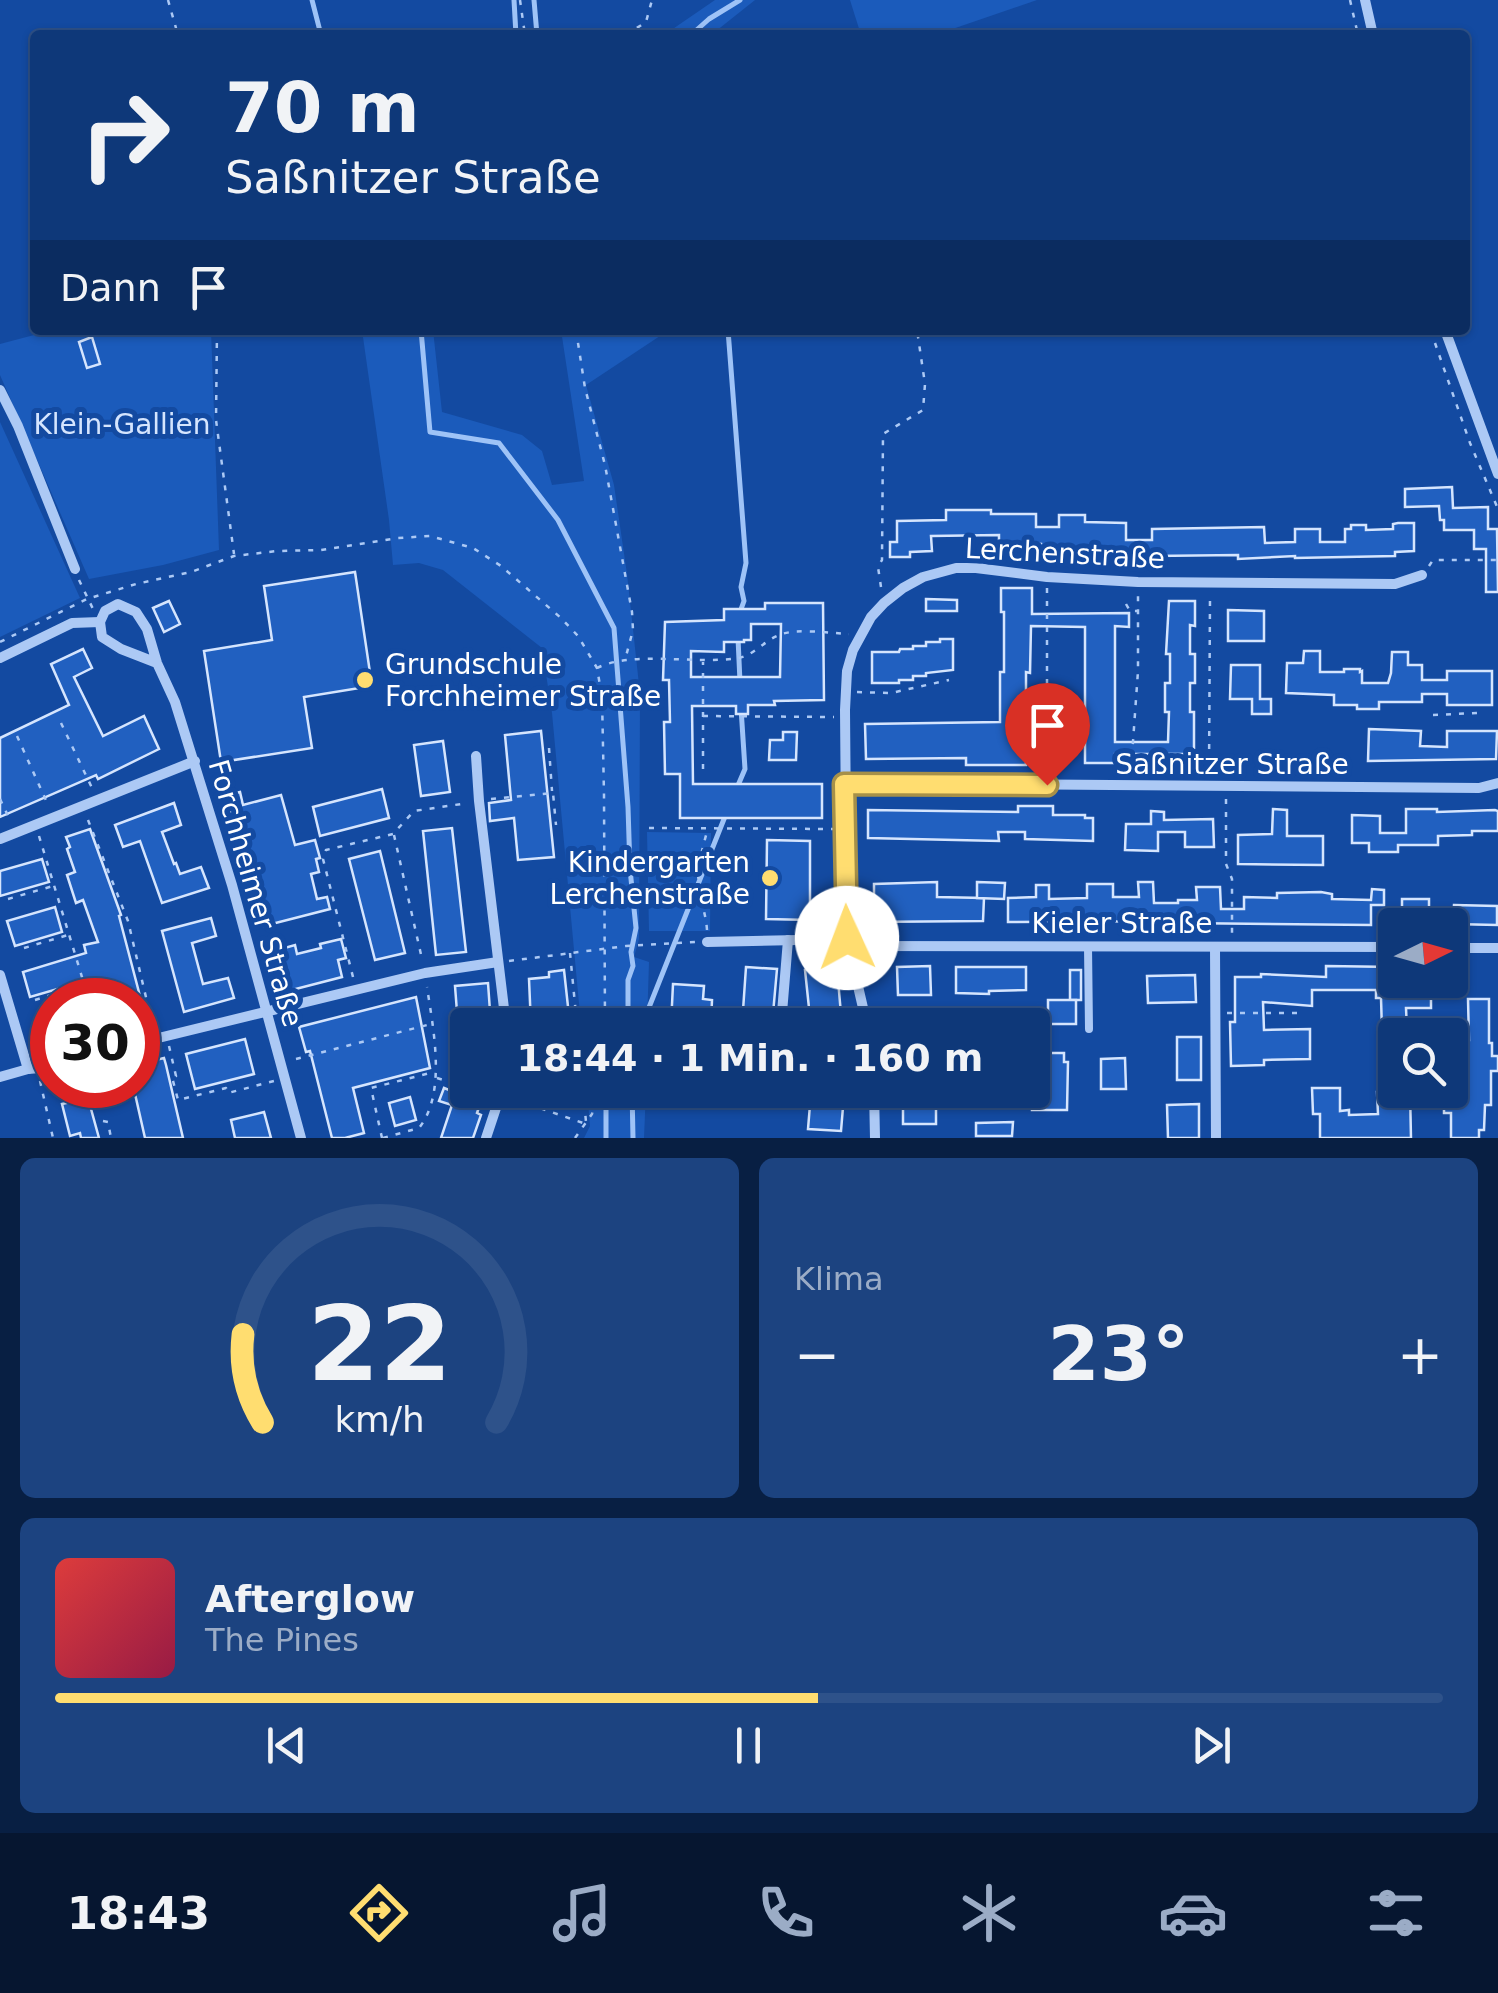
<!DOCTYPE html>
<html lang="de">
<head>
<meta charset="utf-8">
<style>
	:root { --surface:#0e3879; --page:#1c4380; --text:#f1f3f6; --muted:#9bacc6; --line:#2e528a; --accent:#ffdd70 }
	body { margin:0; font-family:"DejaVu Sans",sans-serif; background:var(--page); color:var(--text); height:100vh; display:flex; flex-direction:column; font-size:38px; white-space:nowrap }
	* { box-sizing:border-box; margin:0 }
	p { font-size:32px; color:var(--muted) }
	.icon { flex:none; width:55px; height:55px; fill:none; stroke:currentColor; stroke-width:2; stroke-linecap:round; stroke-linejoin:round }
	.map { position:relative; height:1138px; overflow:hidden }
	.details { display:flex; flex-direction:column; gap:20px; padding:20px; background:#081f43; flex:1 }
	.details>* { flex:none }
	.guide { position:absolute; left:30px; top:30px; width:1440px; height:305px; border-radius:10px; box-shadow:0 2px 8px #0004,0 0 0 2px var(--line); background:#0e3879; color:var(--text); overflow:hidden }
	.needle { width:65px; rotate:85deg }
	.fabs { position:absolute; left:1378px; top:908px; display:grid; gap:20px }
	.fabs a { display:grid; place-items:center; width:90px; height:90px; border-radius:10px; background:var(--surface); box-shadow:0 2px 8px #0004,0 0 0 2px var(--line); font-size:50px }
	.speed { position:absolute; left:30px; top:978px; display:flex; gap:20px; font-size:50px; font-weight:700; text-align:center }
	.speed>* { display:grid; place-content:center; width:130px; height:130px; border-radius:50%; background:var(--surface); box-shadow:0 2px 8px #0004,0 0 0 2px var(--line); line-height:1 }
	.speed .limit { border:15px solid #d22; background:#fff; color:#111 }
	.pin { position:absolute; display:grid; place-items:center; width:85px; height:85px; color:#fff; margin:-102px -42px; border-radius:50% 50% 50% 0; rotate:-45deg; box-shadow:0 0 10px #0007 }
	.pin .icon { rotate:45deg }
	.me { position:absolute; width:110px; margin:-55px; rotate:358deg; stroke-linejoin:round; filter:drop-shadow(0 0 8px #0008) }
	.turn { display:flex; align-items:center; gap:35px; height:210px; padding:0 30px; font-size:45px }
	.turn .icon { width:130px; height:130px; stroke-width:2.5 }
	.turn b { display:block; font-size:70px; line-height:85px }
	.then { display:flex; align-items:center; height:95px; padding:0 30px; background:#0003; gap:20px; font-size:38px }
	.big { font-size:75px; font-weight:800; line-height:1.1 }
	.details .tile { flex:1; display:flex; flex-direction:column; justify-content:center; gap:15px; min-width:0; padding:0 35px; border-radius:15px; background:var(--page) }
	.details .dial { align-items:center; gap:0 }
	.dial svg { height:260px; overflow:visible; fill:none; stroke:var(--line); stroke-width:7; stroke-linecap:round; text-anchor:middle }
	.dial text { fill:var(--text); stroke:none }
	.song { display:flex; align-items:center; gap:30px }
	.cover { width:120px; height:120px; border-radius:15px; background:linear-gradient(135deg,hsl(0 70% 55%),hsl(340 70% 35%)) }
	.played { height:10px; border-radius:5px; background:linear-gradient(90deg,var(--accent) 55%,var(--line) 55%) }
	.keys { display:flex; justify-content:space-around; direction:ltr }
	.heat { display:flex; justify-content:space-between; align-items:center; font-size:55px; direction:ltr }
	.details .tiles { flex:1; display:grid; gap:20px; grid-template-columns:1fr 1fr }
	.tile:last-child { grid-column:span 2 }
	.trip { position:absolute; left:450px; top:1008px; width:600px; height:100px; border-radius:10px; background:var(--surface); box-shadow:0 2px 8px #0004,0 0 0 2px var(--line); font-weight:800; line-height:100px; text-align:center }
	.tabs { display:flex; height:160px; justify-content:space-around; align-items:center; background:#061630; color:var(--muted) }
	.tabs .icon { width:70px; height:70px }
	.tabs .current { color:var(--accent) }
	.tabs b { font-size:45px; color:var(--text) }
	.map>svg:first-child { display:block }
</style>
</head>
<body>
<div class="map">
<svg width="1498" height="1138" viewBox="0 0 1498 1138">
	<rect width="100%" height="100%" fill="#134aa1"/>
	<!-- green -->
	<g fill="#1b5bbb">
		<path d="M715,0H755L711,35H664Z"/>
		<path d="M850,0H1037L935,35H861Z"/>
		<path d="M53,330H211L219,550L163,565L89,579L0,375V344Z"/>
		<path d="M362,330H433L442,412L522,435L542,451L552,485L584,481L561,330H669L586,385L614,485L627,574L640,694L639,939L634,957L649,962L647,1025H581L552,713L542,648L443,570L419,563L393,565L389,520Z"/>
		<path d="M0,422L80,598L0,637Z"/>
		<path d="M647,832L711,833L710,931H649Z"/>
		<path d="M587,1090H646L644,1138H584L590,1126Z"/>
	</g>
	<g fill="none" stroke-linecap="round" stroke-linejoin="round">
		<!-- stream -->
		<g stroke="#9ec3f7" stroke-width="5">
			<path d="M312,0L321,35"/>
			<path d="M514,0L516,35"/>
			<path d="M534,0L537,35"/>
			<path d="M691,35L709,19L740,0"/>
			<path d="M421,330L430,432L499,443L558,520L614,628L628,807L630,869L636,928L631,952L633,966L628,980V1025"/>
			<path d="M728,330L746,563L741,587L744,601L740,612"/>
			<path d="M738,638L740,682"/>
			<path d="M736,790L745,769L741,708"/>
			<path d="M642,1025L726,814"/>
			<path d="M632,1090L633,1138"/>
			<path d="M606,1138V1109L614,1090"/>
		</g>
	</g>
	<!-- building -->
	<g fill="#2160c0" stroke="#d5e5fe" stroke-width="2.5" fill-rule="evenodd">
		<path d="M92,337L100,364L87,368L79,342Z"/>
		<path d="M1452,487L1453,508L1488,507V529H1497L1498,592H1486V549H1474V530H1444V520H1440L1439,506L1405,507V489Z"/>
		<path d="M946,510H991V514H1036V527H1059V515H1085V522L1126,523V540H1152V529L1264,527L1265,543L1295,542V529H1320V542H1345V529H1351V525H1366V530L1393,529V524L1398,523H1414V551L1395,552V556L1295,558V556L1238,559V555L1153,556V554L1053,552V547H1041V544L999,542V535L931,536L932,551L910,552V557H890V542H897V521L946,520Z"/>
		<path d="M355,572L372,686L304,697L312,748L221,762L204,651L272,640L264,586Z"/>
		<path d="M1001,588H1032V614L1129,613V627L1115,626V742H1168L1169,712H1165V683H1170V654H1166L1169,601H1195V626L1190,625V654H1195V683H1190V712H1194V754H1115V763H1085V627L1031,626L1030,673L1026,672V722H1040V736H1026V765H966V758L866,759L865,724L1000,722V672H1004V612H1001Z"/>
		<path d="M926,599L957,600V611H926Z"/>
		<path d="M169,601L180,624L164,632L153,608Z"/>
		<path d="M765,603H823L824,700L774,701L775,705H748V714H736V706H692L693,784H822V818H680V774H665L664,722H670L669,680H663L665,622L724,620V609H765ZM751,624H781L780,677H691V651L724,652V642H744V640H751Z"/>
		<path d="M1228,610L1264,611V641H1228Z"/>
		<path d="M940,639H953V670L926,673V676H913V680H899V683H872V652H899L900,649H913V646H926V642H940Z"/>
		<path d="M83,649L92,668L74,677L103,736L144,716L159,749L98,779L96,775L0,817V738L69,705L51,664Z"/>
		<path d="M1304,651H1320V672H1344V669H1360V672L1362,671V683H1388L1391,673L1392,652H1408V665H1422V680H1447V671H1492V705H1447V694H1422V702H1379V709H1357V705H1334V695L1286,693L1287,663H1303Z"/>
		<path d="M1231,665H1260V699H1271V714H1252V699H1230Z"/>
		<path d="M1369,729L1421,731L1420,746L1447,747V731H1497L1496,759L1368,761Z"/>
		<path d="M541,731L554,857L518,860L514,818L490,821L489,803L511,800L505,735Z"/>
		<path d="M783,732H797L796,760H769L770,740H783Z"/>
		<path d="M443,741L450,792L421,796L414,745Z"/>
		<path d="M382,789L389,818L320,836L313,807Z"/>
		<path d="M240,792L243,805L281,795L295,845L315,840L320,858L316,859L319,872L311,874L317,899L327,897L330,909L264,926L261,913H264L252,864L247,865L227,795Z"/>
		<path d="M174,803L181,825L162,832L174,864L176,863L180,874L201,867L209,888L162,903L140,841L123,847L115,825Z"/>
		<path d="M1018,806H1053V815H1085V818H1093V841L1025,839V832H998L999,841L868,838V810L1018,812Z"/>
		<path d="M1273,809L1287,810V836H1323V865L1238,864V835L1272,834Z"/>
		<path d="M1406,809H1437V812L1495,810L1498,811V831H1472V835L1438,836V845H1398V852H1369V843H1352V815L1380,816V833H1406Z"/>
		<path d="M1151,811L1164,812V820L1213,819L1214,847H1185V832H1158V851L1125,850L1126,824H1151Z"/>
		<path d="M452,828L466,952L436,955L423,831Z"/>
		<path d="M90,829L121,915L119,916L141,1000H98L92,979L30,997L23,972L86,953L84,945L98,942L83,900L76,903L67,875L75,872L67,849L70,847L66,837Z"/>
		<path d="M767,840L810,841V920L766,919Z"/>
		<path d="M380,851L405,953L375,960L349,859Z"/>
		<path d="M42,859L49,882L0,896V871Z"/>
		<path d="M937,882V897L984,898L983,921L865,922V897H874V884Z"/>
		<path d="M977,882L1005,883L1004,899L977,898Z"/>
		<path d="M1138,882H1153L1154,903H1178V900H1197L1196,887H1220L1221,909H1244V897L1277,898V893L1321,892L1332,894V899L1371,900L1372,889L1384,890V905H1371V925L1178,923V921L1008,922V898L1036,897V885H1049V899L1087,898V884H1113V897H1139Z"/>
		<rect x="1402" y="899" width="27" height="26"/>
		<path d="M1454,905L1497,906V925L1453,924Z"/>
		<path d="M55,907L62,932L15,946L7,921Z"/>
		<path d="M211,918L216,936L192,943L203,984L228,978L234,998L184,1012L162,931Z"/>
		<path d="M341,939L346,958L338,960L342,977L288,991L277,950L295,945L297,954L321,948L320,944Z"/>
		<path d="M930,966L931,995H898L897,967Z"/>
		<path d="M1326,966L1395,967V980H1455V998H1431V1008H1406L1407,1030L1382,1031L1381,998H1376V990H1312V1006L1263,1002L1264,1030L1310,1029V1059L1264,1060V1065L1231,1066L1230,1022H1235V977H1261V974L1326,977Z"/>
		<path d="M746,967L777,969L772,1025H742Z"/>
		<path d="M956,967H1026V990L989,991V994L956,993Z"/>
		<path d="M837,969L842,1025H814L813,1008H809L805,970Z"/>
		<path d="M564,970L570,1025H531L529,979L549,977V972Z"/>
		<rect x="1070" y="970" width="11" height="30"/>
		<path d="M1195,975L1196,1002L1148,1003L1147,976Z"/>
		<path d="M488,983L491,1025H458L455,986Z"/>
		<path d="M673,984L704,986L703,999L712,1000L711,1025H671Z"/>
		<path d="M416,997L430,1068L353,1088L364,1133L345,1138H332L310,1051L306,1052L299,1027Z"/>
		<path d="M1468,999H1489V1043H1492V1056H1498V1071H1491V1105H1485L1484,1130H1479V1138H1451V1113H1444V1091H1450V1040H1469Z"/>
		<rect x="1048" y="1000" width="28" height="24"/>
		<path d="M52,1019V1058L48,1059L38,1023Z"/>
		<rect x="1177" y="1037" width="24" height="43"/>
		<path d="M245,1039L254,1074L195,1089L186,1054Z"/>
		<path d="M1033,1053H1064V1062H1068L1067,1110H1032Z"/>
		<path d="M164,1058L166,1065L183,1138H145L133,1085H138V1064Z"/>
		<path d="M1125,1058L1126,1089H1101V1059Z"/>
		<path d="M468,1061V1097L481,1102L477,1113L481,1115L473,1138H441L452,1105L439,1101L444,1088L454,1092Z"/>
		<path d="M1312,1088H1340V1111L1349,1110V1115L1378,1114L1377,1092L1410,1091L1411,1138H1320V1114H1313Z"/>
		<path d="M817,1090H840L843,1107L841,1131L808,1129L810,1105H817Z"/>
		<path d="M410,1097L416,1120L395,1126L389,1103Z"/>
		<rect x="903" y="1097" width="33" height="27"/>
		<path d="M88,1098L99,1138H81L80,1133L70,1136L62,1104Z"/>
		<path d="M1199,1104V1138H1168L1167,1105Z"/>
		<path d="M264,1112L271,1138H235L231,1120Z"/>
		<path d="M1013,1122L1012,1136H976V1123Z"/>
	</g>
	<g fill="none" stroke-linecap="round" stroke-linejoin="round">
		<!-- path -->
		<g stroke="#acc9f5" stroke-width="2.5" stroke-dasharray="5 8" stroke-linecap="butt">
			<path d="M168,0L178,35"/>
			<path d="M520,0L525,35"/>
			<path d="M1350,0L1358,35"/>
			<path d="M626,35L646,22L652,0"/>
			<path d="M217,330L216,420L234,554"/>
			<path d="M576,330L585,388L605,465L632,612L633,630L625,660"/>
			<path d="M1435,343L1470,443L1498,509"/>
			<path d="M1429,566L1433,560H1498"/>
			<path d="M79,580L93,609"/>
			<path d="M881,587L878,567L882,560L883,434L923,410L925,384L917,330"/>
			<path d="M1047,588V770"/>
			<path d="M1126,604L1130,611H1137"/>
			<path d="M0,642L87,599L136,584L191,572L234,556L277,551L321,550L398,538L430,536L473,548L501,566L561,618L578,636L597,668L602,697L604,795L605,1025"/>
			<path d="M597,668C633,650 696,665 738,658C753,656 764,641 779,635C795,628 831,633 849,634"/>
			<path d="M857,692L891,693L949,680"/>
			<path d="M1433,715L1478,713"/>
			<path d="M703,716L834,717"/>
			<path d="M61,723L93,790"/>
			<path d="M17,736L49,807"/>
			<path d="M1034,742L1046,736"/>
			<path d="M549,748L552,791"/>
			<path d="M703,769V662"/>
			<path d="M1131,770L1138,671V593"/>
			<path d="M1209,775L1210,598"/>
			<path d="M0,799L10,820"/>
			<path d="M491,799L553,793L556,825"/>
			<path d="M1226,799V864L1232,879V935"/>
			<path d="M88,820L128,921L153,1027"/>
			<path d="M649,828L833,829"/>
			<path d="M394,835L422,959"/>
			<path d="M39,836L89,1000"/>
			<path d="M8,899L53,886"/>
			<path d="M707,930C706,915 701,902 699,888C696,868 703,847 708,828"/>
			<path d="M24,948L68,935"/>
			<path d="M570,953L577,1025"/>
			<path d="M509,961L626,946L695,942"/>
			<path d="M353,977L323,859L326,850L393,834L414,811L468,803"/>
			<path d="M35,1000L83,985"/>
			<path d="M1227,1013H1298"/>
			<path d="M169,1046L176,1076L172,1077L178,1100L226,1088L228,1093L274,1081"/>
			<path d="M296,1059L431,1024"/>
			<path d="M437,1078L447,1081"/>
			<path d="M40,1081L53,1138"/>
			<path d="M524,1090L534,1106L586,1124"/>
			<path d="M583,1090L586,1122"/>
			<path d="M103,1121L108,1122L111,1138"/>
			<path d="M382,1138L371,1088L434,1072"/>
			<path d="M383,1138L419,1128C447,1093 433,1028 427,987"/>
			<path d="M575,1138L592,1114L598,1090"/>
		</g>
		<!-- service -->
		<path stroke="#acc9f5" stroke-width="8" d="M1088,946L1089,1029"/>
		<!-- minor -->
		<g stroke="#acc9f5" stroke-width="10">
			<path d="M1365,0L1373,35"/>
			<path d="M1445,330L1498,474"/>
			<path d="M0,390L18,426L75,569"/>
			<path d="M0,658L72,623L100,622"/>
			<path d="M157,663L121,649L102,637L100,622L105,611L118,604L136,612L147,629L157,663L175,702L232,885L301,1138"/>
			<path d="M476,756L479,801L506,1025"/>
			<path d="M845,783L1479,788L1498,783"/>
			<path d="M0,839L195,761"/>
			<path d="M707,942L847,939"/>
			<path d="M849,946L1395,947"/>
			<path d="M1215,947L1216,1138"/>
			<path d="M1450,948H1498"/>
			<path d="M0,975L28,1069"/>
			<path d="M781,1025L788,940"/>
			<path d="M867,1025L847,939L845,710L847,671L853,650L871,617L884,603L903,588L923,577L956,568H976L1047,577L1138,582L1395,584L1422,575"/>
			<path d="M138,1043L425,973L498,962"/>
			<path d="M0,1077L28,1069L52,1067"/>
			<path d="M874,1090L875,1138"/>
			<path d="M486,1138L502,1090"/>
		</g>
	</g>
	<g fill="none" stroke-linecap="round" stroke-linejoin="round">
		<defs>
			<path id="route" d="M847,938L844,784L1047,785"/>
		</defs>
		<!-- route casing -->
		<use href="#route" stroke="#a69049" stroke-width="25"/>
		<!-- route -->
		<use href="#route" stroke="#ffdd70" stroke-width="18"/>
	</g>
	<!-- markers -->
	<g fill="#ffdd70" stroke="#134aa1" stroke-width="4">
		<circle cx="365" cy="680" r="10"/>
		<circle cx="770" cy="878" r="10"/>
	</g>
	<g text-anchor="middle" stroke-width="10" stroke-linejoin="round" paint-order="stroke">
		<!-- park labels -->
		<g font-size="28" fill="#d5e5fe" stroke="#134aa1">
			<text x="122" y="434">Klein-Gallien</text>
		</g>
		<!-- street labels -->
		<g font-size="28" fill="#fff" stroke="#134aa1">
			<text transform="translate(1065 553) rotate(3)" y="10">Lerchenstraße</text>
			<text x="1232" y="774">Saßnitzer Straße</text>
			<text transform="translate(256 893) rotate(74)" y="10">Forchheimer Straße</text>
			<text x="1122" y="933">Kieler Straße</text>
		</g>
		<!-- poi labels -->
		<g font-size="28" fill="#fff" stroke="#134aa1" text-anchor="start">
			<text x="385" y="674">Grundschule<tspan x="385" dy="32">Forchheimer Straße</tspan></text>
			<text x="750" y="872" text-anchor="end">Kindergarten<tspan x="750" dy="32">Lerchenstraße</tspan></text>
		</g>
	</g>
</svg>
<div class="fabs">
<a><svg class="needle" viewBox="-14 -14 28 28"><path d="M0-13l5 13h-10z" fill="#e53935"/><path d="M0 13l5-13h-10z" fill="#9bacc6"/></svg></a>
<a><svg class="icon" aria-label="search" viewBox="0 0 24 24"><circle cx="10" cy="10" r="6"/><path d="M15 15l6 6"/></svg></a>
</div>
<div class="speed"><div class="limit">30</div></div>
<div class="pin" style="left:1047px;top:785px;background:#d93025"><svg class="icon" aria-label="arrive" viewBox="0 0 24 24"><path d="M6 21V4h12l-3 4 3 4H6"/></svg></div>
<svg class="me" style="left:847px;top:938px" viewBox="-20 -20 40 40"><circle r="19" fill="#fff"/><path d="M0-13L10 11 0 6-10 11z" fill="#ffdd70"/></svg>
<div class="trip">18:44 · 1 Min. · 160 m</div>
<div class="guide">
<div class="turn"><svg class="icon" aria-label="right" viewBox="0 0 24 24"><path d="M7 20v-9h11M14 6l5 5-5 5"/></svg><div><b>70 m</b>Saßnitzer Straße</div></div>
<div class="then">Dann<svg class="icon" aria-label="arrive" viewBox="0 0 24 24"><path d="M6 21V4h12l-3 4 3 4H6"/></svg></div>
</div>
</div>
<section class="details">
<div class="tiles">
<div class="tile dial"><svg viewBox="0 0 100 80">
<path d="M14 69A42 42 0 1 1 86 69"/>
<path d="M14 69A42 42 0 0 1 8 42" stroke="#ffdd70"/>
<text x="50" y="56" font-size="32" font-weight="700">22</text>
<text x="50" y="72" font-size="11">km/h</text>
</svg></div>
<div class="tile"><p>Klima</p>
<div class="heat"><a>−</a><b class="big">23°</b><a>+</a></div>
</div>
<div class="tile">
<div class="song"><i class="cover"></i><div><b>Afterglow</b><p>The Pines</p></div></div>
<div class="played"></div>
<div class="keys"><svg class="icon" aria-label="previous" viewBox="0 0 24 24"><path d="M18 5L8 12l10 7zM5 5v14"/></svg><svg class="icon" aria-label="pause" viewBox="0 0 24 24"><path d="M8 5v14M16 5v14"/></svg><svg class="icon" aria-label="next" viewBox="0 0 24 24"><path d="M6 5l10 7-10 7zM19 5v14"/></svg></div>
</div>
</div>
</section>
<nav class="tabs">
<b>18:43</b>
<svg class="icon current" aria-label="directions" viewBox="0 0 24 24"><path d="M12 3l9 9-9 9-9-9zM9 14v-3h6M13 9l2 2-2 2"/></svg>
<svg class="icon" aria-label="music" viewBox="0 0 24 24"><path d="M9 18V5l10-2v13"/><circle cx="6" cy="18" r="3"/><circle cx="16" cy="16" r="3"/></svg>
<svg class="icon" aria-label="phone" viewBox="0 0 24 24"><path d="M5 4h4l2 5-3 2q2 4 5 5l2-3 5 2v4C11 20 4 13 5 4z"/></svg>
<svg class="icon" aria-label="climate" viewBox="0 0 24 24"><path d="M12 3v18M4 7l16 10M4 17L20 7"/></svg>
<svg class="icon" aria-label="car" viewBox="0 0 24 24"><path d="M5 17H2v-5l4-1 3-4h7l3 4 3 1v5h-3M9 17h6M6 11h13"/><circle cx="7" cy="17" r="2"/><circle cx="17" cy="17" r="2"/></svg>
<svg class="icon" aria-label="filters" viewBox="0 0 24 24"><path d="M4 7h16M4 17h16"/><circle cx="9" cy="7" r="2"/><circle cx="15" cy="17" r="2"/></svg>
</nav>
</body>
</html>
